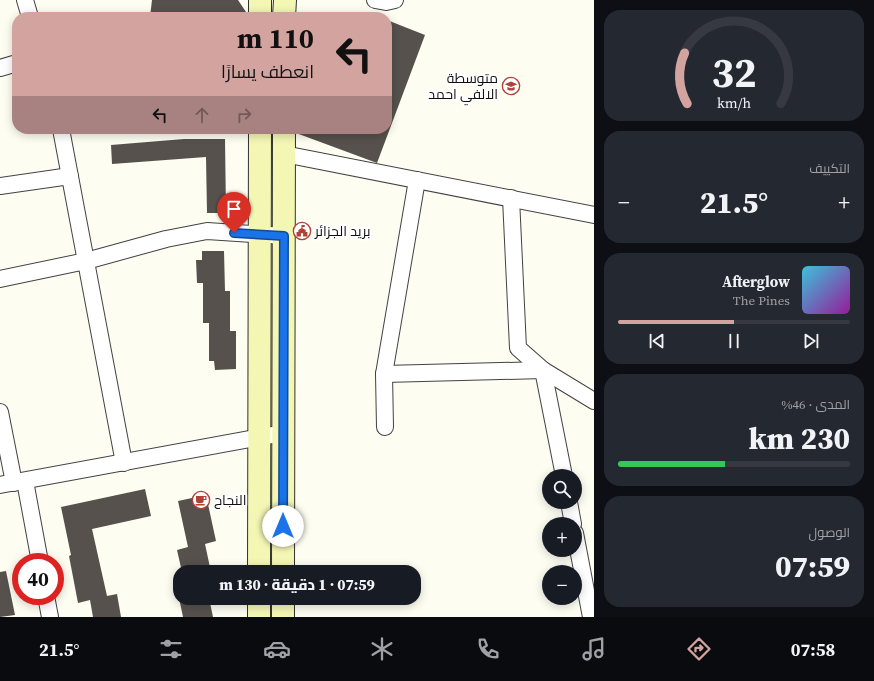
<!DOCTYPE html>
<html lang="ar">
<head>
<meta charset="utf-8">
<style>
	:root { --surface:#171b24; --page:#242831; --text:#f1f3f6; --muted:#9ea1a6; --line:#363941; --accent:#d3a3a0 }
	body { margin:0; font-family:"Source Serif 4",Cairo,serif; background:var(--page); color:var(--text); direction:rtl; height:100vh; display:flex; flex-direction:column; font-size:15px; white-space:nowrap }
	* { box-sizing:border-box; margin:0 }
	p { font-size:13px; color:var(--muted) }
	.icon { flex:none; width:22px; height:22px; fill:none; stroke:currentColor; stroke-width:2; stroke-linecap:round; stroke-linejoin:round }
	.map { position:relative; flex:1; overflow:hidden; direction:ltr }
	.side { display:flex; flex-direction:column; gap:10px; padding:10px; background:#0d0f14; width:280px }
	.side>* { flex:none }
	.banner { position:absolute; left:12px; top:12px; width:380px; height:122px; border-radius:16px; box-shadow:0 2px 10px #0003; direction:rtl; background:#d3a3a0; color:#111; overflow:hidden }
	.controls { position:absolute; left:542px; top:469px; display:grid; gap:8px }
	.controls a { display:grid; place-items:center; width:40px; height:40px; border-radius:50%; background:var(--surface); box-shadow:0 2px 10px #0003; font-size:20px }
	.speed { position:absolute; left:12px; top:553px; display:flex; gap:8px; font-size:20px; font-weight:700; text-align:center }
	.speed>* { display:grid; place-content:center; width:52px; height:52px; border-radius:50%; background:var(--surface); box-shadow:0 2px 10px #0003; line-height:1 }
	.speed .limit { border:6px solid #d22; background:#fff; color:#111 }
	.pin { position:absolute; display:grid; place-items:center; width:34px; height:34px; color:#fff; margin:-41px -17px; border-radius:50% 50% 50% 0; rotate:-45deg; box-shadow:0 0 4px #0007 }
	.pin .icon { rotate:45deg }
	.me { position:absolute; width:44px; margin:-22px; rotate:0deg; stroke-linejoin:round; filter:drop-shadow(0 0 3px #0008) }
	.turn { display:flex; align-items:center; gap:14px; height:84px; padding:0 12px; font-size:18px }
	.turn .icon { width:52px; height:52px; stroke-width:2.5 }
	.turn b { display:block; font-size:28px; line-height:34px }
	.lanes { display:flex; align-items:center; height:38px; padding:0 12px; background:#0003; justify-content:center; gap:20px; direction:ltr }
	.lanes .off { opacity:.35 }
	.big { font-size:30px; font-weight:800; line-height:1.1 }
	.side .tile { flex:1; display:flex; flex-direction:column; justify-content:center; gap:6px; min-width:0; padding:0 14px; border-radius:16px; background:var(--page) }
	.side .dial { align-items:center; gap:0 }
	.dial svg { height:104px; overflow:visible; fill:none; stroke:var(--line); stroke-width:7; stroke-linecap:round; text-anchor:middle }
	.dial text { fill:var(--text); stroke:none }
	.song { display:flex; align-items:center; gap:12px }
	.cover { width:48px; height:48px; border-radius:6px; background:linear-gradient(135deg,hsl(190 70% 55%),hsl(300 70% 35%)) }
	.played { height:4px; border-radius:2px; background:linear-gradient(90deg,var(--accent) 50%,var(--line) 50%) }
	.keys { display:flex; justify-content:space-around; direction:ltr }
	.heat { display:flex; justify-content:space-between; align-items:center; font-size:22px; direction:ltr }
	.charge { height:6px; border-radius:3px; background:linear-gradient(90deg,#34c759 46%,var(--line) 0) }
	.trip { position:absolute; left:173px; top:565px; width:248px; height:40px; border-radius:16px; background:var(--surface); box-shadow:0 2px 10px #0003; font-weight:800; line-height:40px; text-align:center; direction:rtl }
	.dock { display:flex; height:64px; justify-content:space-around; align-items:center; background:#090b0e; color:var(--muted) }
	.dock .icon { width:28px; height:28px }
	.dock .selected { color:var(--accent) }
	.dock b { font-size:18px; color:var(--text) }
	main { display:flex; flex:1; min-height:0 }
	.map>svg:first-child { display:block }
</style>
</head>
<body>
<main>
<section class="side">
<div class="tile dial"><svg viewBox="0 0 100 80">
<path d="M14 69A42 42 0 1 1 86 69"/>
<path d="M14 69A42 42 0 0 1 12 30" stroke="#d3a3a0"/>
<text x="50" y="56" font-size="32" font-weight="700">32</text>
<text x="50" y="72" font-size="11">km/h</text>
</svg></div>
<div class="tile"><p>التكييف</p>
<div class="heat"><a>−</a><b class="big">21.5°</b><a>+</a></div>
</div>
<div class="tile">
<div class="song"><i class="cover"></i><div><b>Afterglow</b><p>The Pines</p></div></div>
<div class="played"></div>
<div class="keys"><svg class="icon" aria-label="previous" viewBox="0 0 24 24"><path d="M18 5L8 12l10 7zM5 5v14"/></svg><svg class="icon" aria-label="pause" viewBox="0 0 24 24"><path d="M8 5v14M16 5v14"/></svg><svg class="icon" aria-label="next" viewBox="0 0 24 24"><path d="M6 5l10 7-10 7zM19 5v14"/></svg></div>
</div>
<div class="tile"><p>المدى · 46%</p><b class="big">230 km</b><div class="charge"></div></div>
<div class="tile"><p>الوصول</p><b class="big">07:59</b></div>
</section>
<div class="map">
<svg width="594" height="617" viewBox="0 0 594 617">
	<rect width="100%" height="100%" fill="#fdfdf2"/>
	<!-- building -->
	<g fill="#56514c">
		<path d="M152,0H238L248,15V17H150Z"/>
		<path d="M387,20L425,35L377,163L296,133V129H387Z"/>
		<path d="M184,139H225L226,213H207L206,157L112,164L111,145Z"/>
		<path d="M202,251H224L225,291H230V331H236V369L215,370L214,361H209V323H203V283H197L196,260H202Z"/>
		<path d="M145,489L151,516L92,529L107,596L117,594L121,617H93L90,600L78,603L69,556L71,555L61,507Z"/>
		<path d="M206,495L216,541L205,544L211,572H182L177,550L188,547L178,501Z"/>
		<path d="M6,571L15,615L0,617V572Z"/>
		<path d="M179,598H209L213,617H183Z"/>
	</g>
	<g fill="none" stroke-linecap="round" stroke-linejoin="round">
		<defs>
			<g id="street">
				<path d="M25,0L30,17"/>
				<path d="M375,0L386,2L395,0"/>
				<path d="M0,68L17,63"/>
				<path d="M61,129L124,463"/>
				<path d="M284,154L594,215"/>
				<path d="M0,186L70,176"/>
				<path d="M511,198L518,348L543,370L564,476"/>
				<path d="M0,279L86,261L166,239L207,231L284,236"/>
				<path d="M384,374L543,370L594,401"/>
				<path d="M0,412L14,483"/>
				<path d="M385,427L384,374L417,180"/>
				<path d="M25,481L40,562"/>
				<path d="M0,485L283,433"/>
				<path d="M569,502L573,524"/>
				<path d="M575,533L591,617"/>
				<path d="M46,596L50,617"/>
			</g>
			<g id="secondary">
				<path d="M260,17V0"/>
				<path d="M284,17L285,0"/>
				<path d="M259,572L260,129"/>
				<path d="M283,572L284,129"/>
				<path d="M259,598V617"/>
				<path d="M283,598V617"/>
			</g>
		</defs>
		<!-- street casing -->
		<use href="#street" stroke="#424242" stroke-width="18"/>
		<!-- secondary casing -->
		<use href="#secondary" stroke="#313131" stroke-width="24"/>
		<!-- street -->
		<use href="#street" stroke="#fff" stroke-width="16"/>
		<!-- secondary -->
		<use href="#secondary" stroke="#f4f6b4" stroke-width="22"/>
	</g>
	<g fill="none" stroke-linecap="round" stroke-linejoin="round">
		<defs>
			<path id="route" d="M234,233L284,236L283,526"/>
		</defs>
		<!-- route casing -->
		<use href="#route" stroke="#114b97" stroke-width="10"/>
		<!-- route -->
		<use href="#route" stroke="#1a73e8" stroke-width="7"/>
	</g>
	<!-- icons -->
	<defs>
		<symbol id="school-ring" viewBox="-11 -11 22 22"><circle r="9.5" fill="#fff" stroke="#af4136" stroke-width="1.5"/><path d="M0-5L7-2L0 1L-7-2ZM-4 1L0 2.5L4 1V4Q0 6-4 4Z" fill="#af4136"/></symbol>
		<symbol id="civic-ring" viewBox="-11 -11 22 22"><circle r="9.5" fill="#fff" stroke="#af4136" stroke-width="1.5"/><path d="M-.6-6.5H3V-4.5H.6V-3L4-1V1h2V6H-6V1h2V-1L-.6-3ZM-1.2 2.5V6h2.4V2.5Z" fill="#af4136"/></symbol>
		<symbol id="cafe-ring" viewBox="-11 -11 22 22"><circle r="9.5" fill="#fff" stroke="#af4136" stroke-width="1.5"/><path d="M-5.5-4.5H6V0H3Q3 3.5 0 3.5H-2.5Q-5.5 3.5-5.5 0ZM3-3.2v2h1.7v-2ZM-6 4.5H4V6H-6Z" fill="#af4136"/></symbol>
	</defs>
	<g fill-rule="evenodd">
		<use href="#school-ring" x="501" y="76" width="20" height="20"/>
		<use href="#civic-ring" x="292" y="221" width="20" height="20"/>
		<use href="#cafe-ring" x="191" y="490" width="20" height="20"/>
	</g>
	<g text-anchor="middle" stroke-width="4" stroke-linejoin="round" paint-order="stroke">
		<!-- poi labels -->
		<g font-size="14" fill="#0f0f0f" stroke="#fff" text-anchor="start">
			<text x="498" y="83" text-anchor="end">متوسطة<tspan x="498" dy="16">الالفي احمد</tspan></text>
			<text x="315" y="236">بريد الجزائر</text>
			<text x="214" y="505">النجاح</text>
		</g>
	</g>
</svg>
<div class="controls">
<a><svg class="icon" aria-label="search" viewBox="0 0 24 24"><circle cx="10" cy="10" r="6"/><path d="M15 15l6 6"/></svg></a>
<a>+</a>
<a>−</a>
</div>
<div class="speed"><div class="limit">40</div></div>
<div class="pin" style="left:234px;top:233px;background:#d93025"><svg class="icon" aria-label="arrive" viewBox="0 0 24 24"><path d="M6 21V4h12l-3 4 3 4H6"/></svg></div>
<svg class="me" style="left:283px;top:526px" viewBox="-20 -20 40 40"><circle r="19" fill="#fff"/><path d="M0-13L10 11 0 6-10 11z" fill="#1a73e8"/></svg>
<div class="trip">07:59 · 1 دقيقة · 130 m</div>
<div class="banner">
<div class="turn"><svg class="icon" aria-label="left" viewBox="0 0 24 24"><path d="M17 20v-9H6M10 6l-5 5 5 5"/></svg><div><b>110 m</b>انعطف يسارًا</div></div>
<div class="lanes"><svg class="icon" aria-label="left" viewBox="0 0 24 24"><path d="M17 20v-9H6M10 6l-5 5 5 5"/></svg><svg class="icon off" aria-label="ahead" viewBox="0 0 24 24"><path d="M12 20V5M6 11l6-6 6 6"/></svg><svg class="icon off" aria-label="right" viewBox="0 0 24 24"><path d="M7 20v-9h11M14 6l5 5-5 5"/></svg></div>
</div>
</div>
</main>
<nav class="dock">
<b>07:58</b>
<svg class="icon selected" aria-label="directions" viewBox="0 0 24 24"><path d="M12 3l9 9-9 9-9-9zM9 14v-3h6M13 9l2 2-2 2"/></svg>
<svg class="icon" aria-label="music" viewBox="0 0 24 24"><path d="M9 18V5l10-2v13"/><circle cx="6" cy="18" r="3"/><circle cx="16" cy="16" r="3"/></svg>
<svg class="icon" aria-label="phone" viewBox="0 0 24 24"><path d="M5 4h4l2 5-3 2q2 4 5 5l2-3 5 2v4C11 20 4 13 5 4z"/></svg>
<svg class="icon" aria-label="climate" viewBox="0 0 24 24"><path d="M12 3v18M4 7l16 10M4 17L20 7"/></svg>
<svg class="icon" aria-label="car" viewBox="0 0 24 24"><path d="M5 17H2v-5l4-1 3-4h7l3 4 3 1v5h-3M9 17h6M6 11h13"/><circle cx="7" cy="17" r="2"/><circle cx="17" cy="17" r="2"/></svg>
<svg class="icon" aria-label="filters" viewBox="0 0 24 24"><path d="M4 7h16M4 17h16"/><circle cx="9" cy="7" r="2"/><circle cx="15" cy="17" r="2"/></svg>
<b>21.5°</b>
</nav>
</body>
</html>
